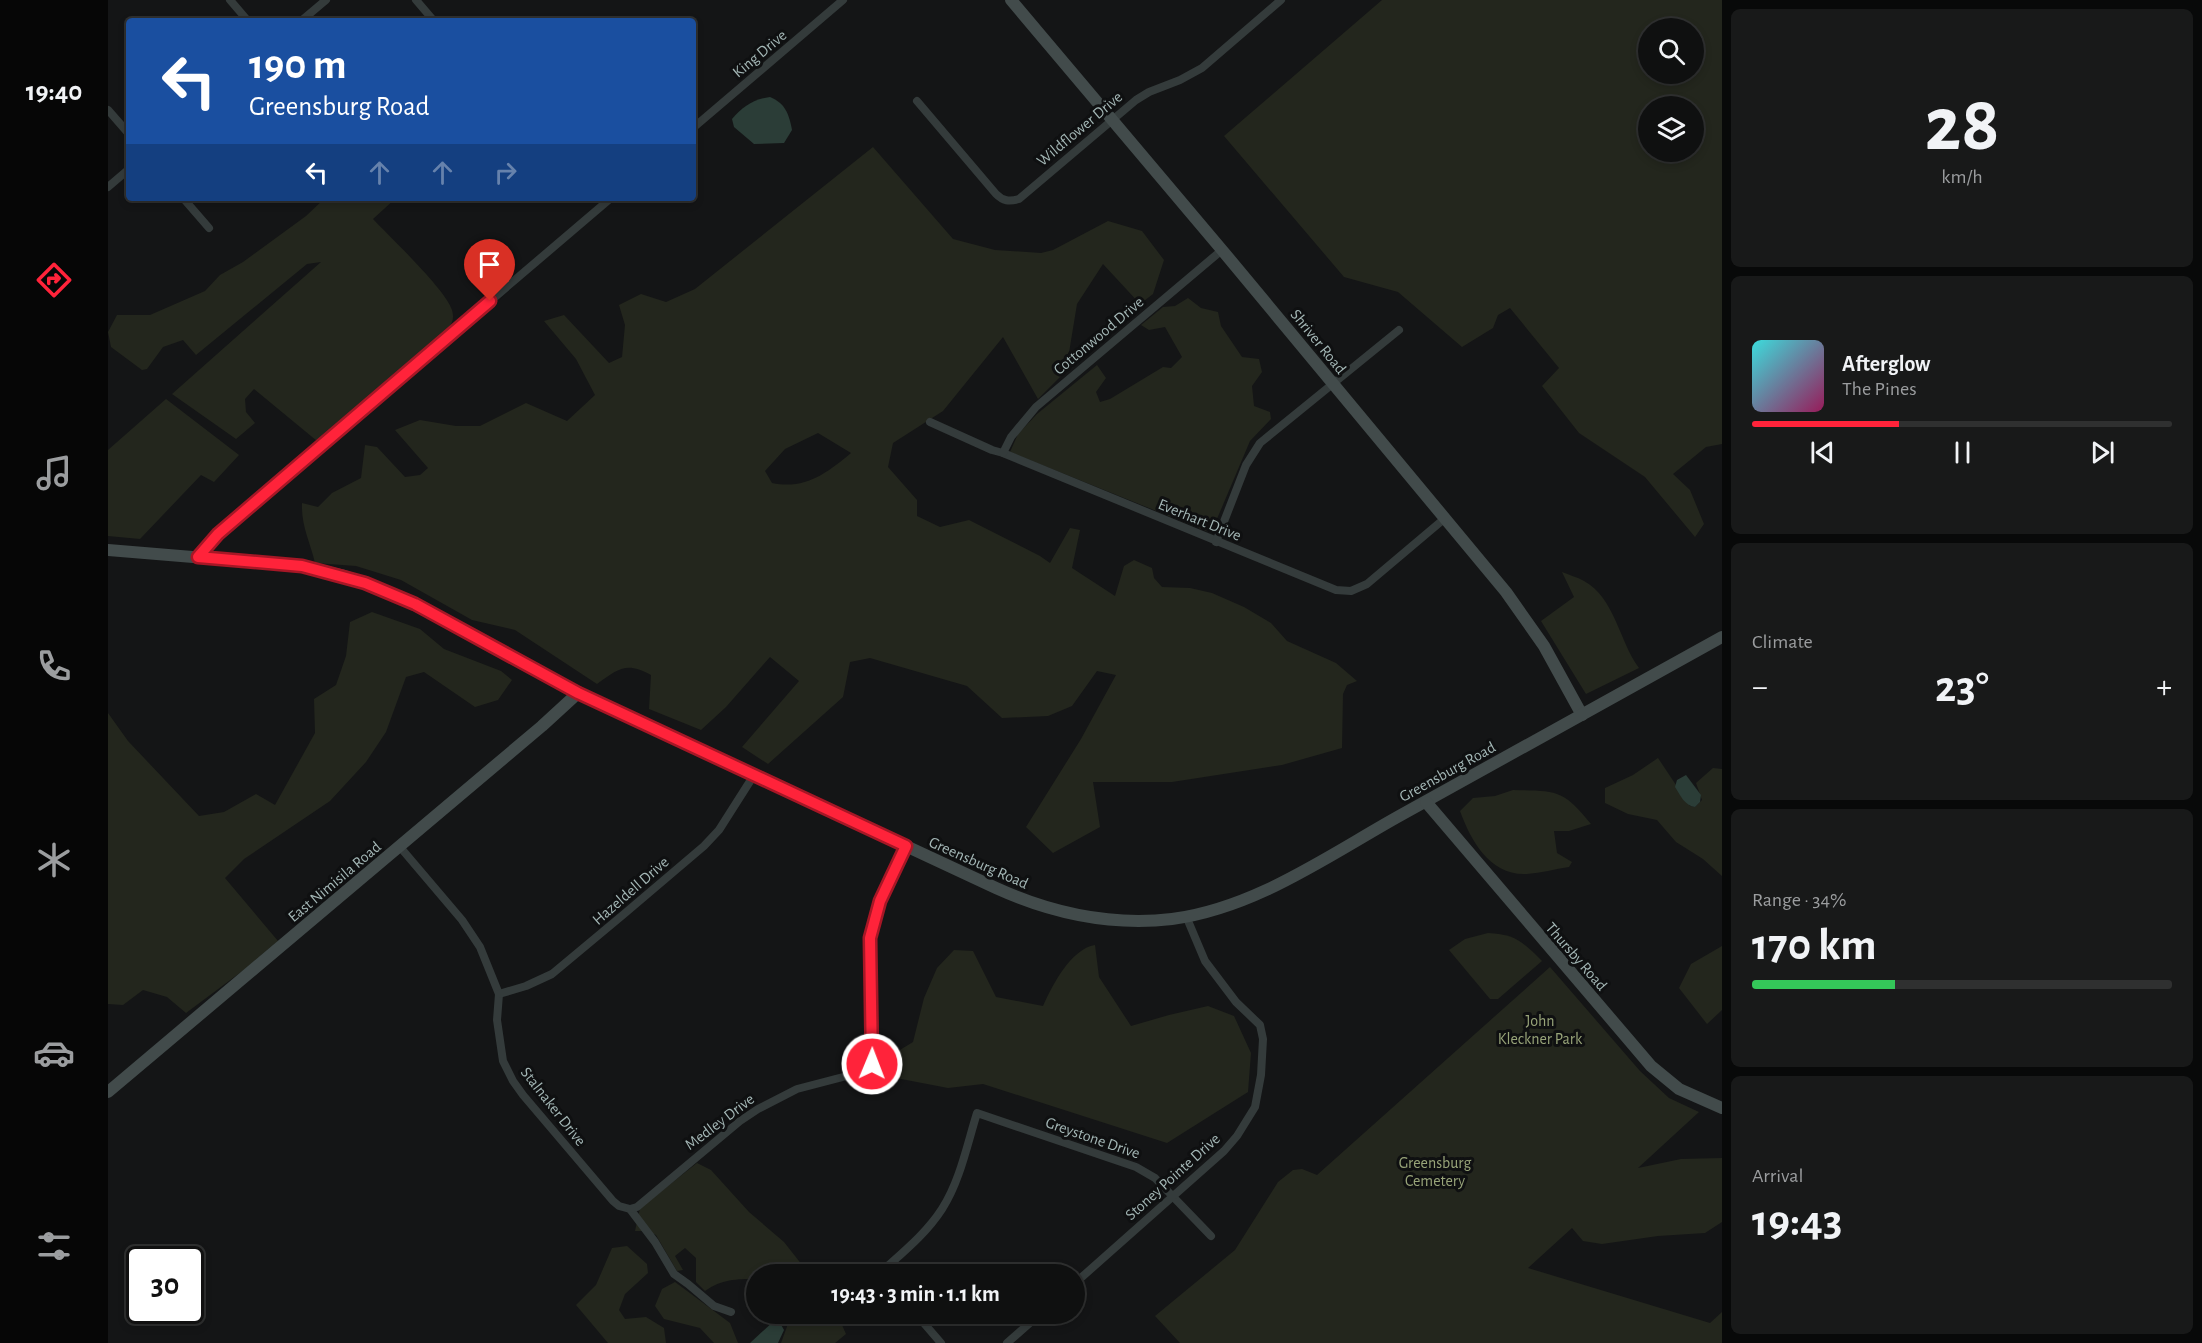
<!DOCTYPE html>
<html lang="en">
<head>
<meta charset="utf-8">
<style>
	:root { --surface:#0f1010; --page:#181919; --text:#f1f3f6; --muted:#9b9d9f; --line:#2f3030; --accent:#ff233a }
	body { margin:0; font-family:"Alegreya Sans",sans-serif; background:var(--page); color:var(--text); height:100vh; display:flex; flex-direction:column; font-size:22px; white-space:nowrap }
	* { box-sizing:border-box; margin:0 }
	p { font-size:20px; color:var(--muted) }
	.icon { flex:none; width:33px; height:33px; fill:none; stroke:currentColor; stroke-width:2; stroke-linecap:round; stroke-linejoin:round }
	.map { position:relative; flex:1; overflow:hidden }
	.side { display:flex; flex-direction:column; gap:9px; padding:9px; background:#080909; width:480px }
	.side>* { flex:none }
	.guide { position:absolute; left:18px; top:18px; width:570px; height:183px; border-radius:6px; box-shadow:0 3px 9px #0003,0 0 0 2px var(--line); background:#1a4fa0; color:#fff; overflow:hidden }
	.controls { position:absolute; left:1530px; top:18px; display:grid; gap:12px }
	.controls a { display:grid; place-items:center; width:66px; height:66px; border-radius:50%; background:var(--surface); box-shadow:0 3px 9px #0003,0 0 0 2px var(--line); font-size:30px }
	.speed { position:absolute; left:18px; top:1246px; display:flex; gap:12px; font-size:30px; font-weight:700; text-align:center }
	.speed>* { display:grid; place-content:center; width:78px; height:78px; border-radius:50%; background:var(--surface); box-shadow:0 3px 9px #0003,0 0 0 2px var(--line); line-height:1 }
	.speed .limit { border:3px solid #111; border-radius:9px; background:#fff; color:#111 }
	.pin { position:absolute; display:grid; place-items:center; width:51px; height:51px; color:#fff; margin:-62px -26px; border-radius:50% 50% 50% 0; rotate:-45deg; box-shadow:0 0 6px #0007 }
	.pin .icon { rotate:45deg }
	.me { position:absolute; width:66px; margin:-33px; rotate:1deg; stroke-linejoin:round; filter:drop-shadow(0 0 4px #0008) }
	.turn { display:flex; align-items:center; gap:21px; height:126px; padding:0 24px; font-size:27px }
	.turn .icon { width:78px; height:78px; stroke-width:2.5 }
	.turn b { display:block; font-size:42px; line-height:51px }
	.lanes { display:flex; align-items:center; height:57px; padding:0 24px; background:#0003; justify-content:center; gap:30px; direction:ltr }
	.lanes .off { opacity:.35 }
	.big { font-size:45px; font-weight:700; line-height:1.1 }
	.side .tile { flex:1; display:flex; flex-direction:column; justify-content:center; gap:9px; min-width:0; padding:0 21px; border-radius:9px; background:var(--page) }
	.side .dial { align-items:center; gap:0 }
	.dial b { font-size:78px; line-height:1 }
	.song { display:flex; align-items:center; gap:18px }
	.cover { width:72px; height:72px; border-radius:9px; background:linear-gradient(135deg,hsl(180 70% 55%),hsl(330 70% 35%)) }
	.played { height:6px; border-radius:3px; background:linear-gradient(90deg,var(--accent) 35%,var(--line) 35%) }
	.keys { display:flex; justify-content:space-around; direction:ltr }
	.heat { display:flex; justify-content:space-between; align-items:center; font-size:33px; direction:ltr }
	.charge { height:9px; border-radius:4px; background:linear-gradient(90deg,#34c759 34%,var(--line) 0) }
	.trip { position:absolute; left:638px; top:1264px; width:339px; height:60px; border-radius:30px; background:var(--surface); box-shadow:0 3px 9px #0003,0 0 0 2px var(--line); font-weight:700; line-height:60px; text-align:center }
	main { display:flex; flex:1; min-height:0 }
	.tab-bar { display:flex; flex-direction:column; width:108px; justify-content:space-around; align-items:center; background:#060606; color:var(--muted) }
	.tab-bar .icon { width:42px; height:42px }
	.tab-bar .selected { color:var(--accent) }
	.tab-bar b { font-size:27px; color:var(--text) }
	.map>svg:first-child { display:block }
</style>
</head>
<body>
<main>
<nav class="tab-bar">
<b>19:40</b>
<svg class="icon selected" aria-label="directions" viewBox="0 0 24 24"><path d="M12 3l9 9-9 9-9-9zM9 14v-3h6M13 9l2 2-2 2"/></svg>
<svg class="icon" aria-label="music" viewBox="0 0 24 24"><path d="M9 18V5l10-2v13"/><circle cx="6" cy="18" r="3"/><circle cx="16" cy="16" r="3"/></svg>
<svg class="icon" aria-label="phone" viewBox="0 0 24 24"><path d="M5 4h4l2 5-3 2q2 4 5 5l2-3 5 2v4C11 20 4 13 5 4z"/></svg>
<svg class="icon" aria-label="climate" viewBox="0 0 24 24"><path d="M12 3v18M4 7l16 10M4 17L20 7"/></svg>
<svg class="icon" aria-label="car" viewBox="0 0 24 24"><path d="M5 17H2v-5l4-1 3-4h7l3 4 3 1v5h-3M9 17h6M6 11h13"/><circle cx="7" cy="17" r="2"/><circle cx="17" cy="17" r="2"/></svg>
<svg class="icon" aria-label="filters" viewBox="0 0 24 24"><path d="M4 7h16M4 17h16"/><circle cx="9" cy="7" r="2"/><circle cx="15" cy="17" r="2"/></svg>
</nav>
<div class="map">
<svg width="1614" height="1343" viewBox="0 0 1614 1343">
	<rect width="100%" height="100%" fill="#141516"/>
	<!-- green -->
	<g fill="#23261d" fill-rule="evenodd">
		<path d="M1274,0H1614V444L1598,447L1565,474L1582,490L1596,524L1587,537L1537,477L1471,433L1434,386L1451,368L1402,308L1390,315L1385,328L1354,347L1290,292L1236,277L1116,136ZM1540,28H1586V74H1540ZM1540,106H1586V152H1540Z"/>
		<path d="M765,147L845,239L887,250L933,253L945,250L1000,221L1034,231L1056,260L1045,294L1032,304L995,264L969,304L958,371L930,399L895,337L835,411L785,443L780,467L809,500V516L832,527L861,520L932,556L942,563L962,528L972,530L964,568L1007,596L1016,566L1026,560L1044,568L1046,578L1054,587L1082,588L1104,593L1136,607L1163,623L1179,641L1228,663L1249,681L1239,685L1235,694L1234,748L1174,765L1064,782H985L992,827L945,853L918,827L973,739L1008,675L989,671L964,706L940,716L894,718L859,686L762,658L742,662L735,697L660,764L634,747L691,681L662,657L618,707L593,730L541,709L543,675C518,661 510,669 489,684L407,630L364,620L293,580L248,566L207,563C202,541 193,526 194,503L210,507L224,493L253,478L257,445L269,447L297,477L312,475L320,468L287,430L312,420L348,426H372L418,403L459,421L487,395L468,359L436,321L456,315L501,363L514,357L517,325L511,305L533,294L558,302L587,289ZM710,433L743,453C719,473 697,490 664,483L657,471L677,449Z"/>
		<path d="M217,198H288L265,219C282,237 338,290 344,310C346,318 345,321 341,328L209,441L146,389L137,399L138,412L147,423L128,439L64,394L213,262L199,264L88,355L75,340L55,347L39,369L34,370L3,347L0,332L9,315H42L97,291L112,275L135,262L198,216Z"/>
		<path d="M1080,298L1093,308L1110,312L1113,326L1134,357L1151,359L1154,372L1144,386L1146,406L1162,412L1163,419L1142,441L1103,533L902,452L910,434L929,414L989,365L998,378L988,392L992,402L1002,399L1055,367L1063,368L1074,357L1057,327L1041,330L1033,325L1055,307L1067,306Z"/>
		<path d="M58,399L131,455L106,482L93,475L32,539L0,536V450Z"/>
		<path d="M1454,572C1461,575 1469,577 1476,581C1507,598 1511,641 1531,668L1478,694L1433,621L1466,597Z"/>
		<path d="M264,612L312,629L336,649L393,671L404,680L390,700L367,707L316,672L298,677L278,732L258,762L222,801L136,859L117,878L170,941L137,969L78,1013L59,997L35,990L15,1005L0,1004V713L20,741L91,816L116,812L148,794L167,805L207,733L206,699L228,685L238,656L242,622Z"/>
		<path d="M1550,758L1582,806L1587,807L1594,800L1588,783L1605,768L1614,769V876L1595,859L1568,842L1549,820L1520,814L1497,803V788L1525,775Z"/>
		<path d="M1405,790C1448,791 1455,789 1483,824L1461,831H1446L1449,853L1464,862L1461,867C1447,869 1433,873 1419,874C1382,876 1363,841 1352,811L1365,798L1387,796Z"/>
		<path d="M1380,933C1407,934 1415,942 1434,961L1390,999H1382L1341,950L1357,939Z"/>
		<path d="M987,945L991,977L1023,1026L1061,1015L1100,1006L1126,1016L1143,1053L1140,1092L1059,1143L875,1084L840,1088L788,1078L767,1065L805,1042L816,998L829,968L846,950L865,951L888,997L935,1006C945,984 963,949 987,945Z"/>
		<path d="M1614,946V1010L1599,1024L1571,988L1583,964Z"/>
		<path d="M1442,967L1532,1071L1561,1098L1591,1112L1530,1168L1573,1159L1614,1158V1222L1597,1233L1550,1236L1494,1244L1475,1241L1464,1228L1420,1268L1602,1323L1614,1312V1343H1072L1047,1316L1127,1250L1170,1182L1185,1170L1194,1169L1209,1175Z"/>
		<path d="M589,1163L603,1170L641,1212L676,1242L702,1275H648V1279C628,1279 614,1279 597,1291L588,1282V1258L577,1248L567,1256L575,1270L569,1271L548,1235L540,1231H527L532,1208Z"/>
		<path d="M519,1246L539,1264L540,1273L517,1294L511,1310L517,1319L538,1317L556,1328L558,1343H500L468,1305L488,1285L504,1248Z"/>
		<path d="M567,1282L622,1323L630,1343H606L592,1328L556,1319L547,1306L554,1289Z"/>
		<path d="M680,1314H727L734,1325L738,1334L727,1343H673L681,1321Z"/>
	</g>
	<!-- water -->
	<g fill="#2b3d37">
		<path d="M662,97C677,103 681,114 684,130L676,143L646,144L626,127L624,119C634,107 646,99 662,97Z"/>
		<path d="M1578,775L1593,795L1592,802L1587,807C1577,806 1572,795 1567,787L1569,780Z"/>
		<path d="M667,1320L671,1321L676,1330L670,1343H642Z"/>
	</g>
	<g fill="none" stroke-linecap="round" stroke-linejoin="round">
		<!-- street -->
		<g stroke="#343b3b" stroke-width="8">
			<path d="M122,0L140,21"/>
			<path d="M308,0L326,21"/>
			<path d="M193,21L218,0"/>
			<path d="M809,101L888,194C895,201 901,202 911,199L1028,100L1041,92L1072,80L1094,68L1173,0"/>
			<path d="M0,110L21,134"/>
			<path d="M585,128L735,0"/>
			<path d="M0,187L21,169"/>
			<path d="M75,198L101,228"/>
			<path d="M822,422L884,450L895,453L1228,590L1243,591L1259,584L1336,519"/>
			<path d="M895,453L903,437L928,407L1114,250"/>
			<path d="M1108,542L1138,465L1152,443L1291,330"/>
			<path d="M90,557L99,545L143,505L503,198"/>
			<path d="M292,847L354,920L372,947L391,994L389,1020L395,1061L405,1081L415,1095L505,1201L511,1206L522,1209L547,1242L566,1274L580,1284L606,1306L623,1312"/>
			<path d="M391,994L418,986L444,974L516,914L596,846L611,830L646,775"/>
			<path d="M522,1209L529,1207L632,1121L650,1109L689,1089L758,1071L764,1064L762,938L772,901L798,846"/>
			<path d="M774,1275L772,1273C794,1253 818,1234 834,1209C852,1181 859,1145 869,1113L1028,1167L1047,1178L1103,1236"/>
			<path d="M966,1284L1116,1151L1129,1136L1147,1107L1153,1075L1155,1039L1152,1025L1128,1002L1097,961L1078,916"/>
			<path d="M808,1314L833,1343"/>
			<path d="M899,1343L932,1314"/>
		</g>
		<!-- secondary -->
		<g stroke="#424b4b" stroke-width="12">
			<path d="M903,0L1114,250L1398,592L1436,646L1474,715"/>
			<path d="M0,550L194,566L233,575L257,583L307,605L470,693L888,888C943,913 1002,926 1064,919C1148,908 1221,855 1293,815C1401,756 1507,696 1614,637"/>
			<path d="M1318,802L1543,1066L1571,1089L1614,1108"/>
			<path d="M0,1092L434,726L470,693"/>
		</g>
	</g>
	<g fill="none" stroke-linecap="round" stroke-linejoin="round">
		<defs>
			<path id="route" d="M382,301L110,534L90,557L194,566L257,583L307,604L470,693L798,846L772,901L762,938L764,1064"/>
		</defs>
		<!-- route casing -->
		<use href="#route" stroke="#a61726" stroke-width="15"/>
		<!-- route -->
		<use href="#route" stroke="#ff233a" stroke-width="10"/>
	</g>
	<g text-anchor="middle" stroke-width="6" stroke-linejoin="round" paint-order="stroke">
		<!-- street labels -->
		<g font-size="16" fill="#a4b7b6" stroke="#0f1011">
			<text transform="translate(651 53) rotate(-40)" y="6">King Drive</text>
			<text transform="translate(971 128) rotate(-40)" y="6">Wildflower Drive</text>
			<text transform="translate(990 335) rotate(-40)" y="6">Cottonwood Drive</text>
			<text transform="translate(1211 341) rotate(51)" y="6">Shriver Road</text>
			<text transform="translate(1092 519) rotate(22)" y="6">Everhart Drive</text>
			<text transform="translate(1339 771) rotate(-29)" y="6">Greensburg Road</text>
			<text transform="translate(871 862) rotate(24)" y="6">Greensburg Road</text>
			<text transform="translate(226 881) rotate(-40)" y="6">East Nimisila Road</text>
			<text transform="translate(522 890) rotate(-41)" y="6">Hazeldell Drive</text>
			<text transform="translate(1469 956) rotate(49)" y="6">Thursby Road</text>
			<text transform="translate(446 1106) rotate(52)" y="6">Stalnaker Drive</text>
			<text transform="translate(611 1121) rotate(-37)" y="6">Medley Drive</text>
			<text transform="translate(985 1137) rotate(19)" y="6">Greystone Drive</text>
			<text transform="translate(1064 1176) rotate(-42)" y="6">Stoney Pointe Drive</text>
		</g>
		<!-- park labels -->
		<g font-size="16" fill="#98a479" stroke="#0f1011">
			<text x="1432" y="1026">John<tspan x="1432" dy="18">Kleckner Park</tspan></text>
			<text x="1327" y="1168">Greensburg<tspan x="1327" dy="18">Cemetery</tspan></text>
		</g>
	</g>
</svg>
<div class="controls">
<a><svg class="icon" aria-label="search" viewBox="0 0 24 24"><circle cx="10" cy="10" r="6"/><path d="M15 15l6 6"/></svg></a>
<a><svg class="icon" aria-label="layers" viewBox="0 0 24 24"><path d="M12 4l9 5-9 5-9-5zM3 14l9 5 9-5"/></svg></a>
</div>
<div class="speed"><div class="limit">30</div></div>
<div class="pin" style="left:382px;top:301px;background:#d93025"><svg class="icon" aria-label="arrive" viewBox="0 0 24 24"><path d="M6 21V4h12l-3 4 3 4H6"/></svg></div>
<svg class="me" style="left:764px;top:1064px" viewBox="-20 -20 40 40"><circle r="17" fill="#ff233a" stroke="#fff" stroke-width="3"/><path d="M0-11L8 9 0 5-8 9z" fill="#fff"/></svg>
<div class="trip">19:43 · 3 min · 1.1 km</div>
<div class="guide">
<div class="turn"><svg class="icon" aria-label="left" viewBox="0 0 24 24"><path d="M17 20v-9H6M10 6l-5 5 5 5"/></svg><div><b>190 m</b>Greensburg Road</div></div>
<div class="lanes"><svg class="icon" aria-label="left" viewBox="0 0 24 24"><path d="M17 20v-9H6M10 6l-5 5 5 5"/></svg><svg class="icon off" aria-label="ahead" viewBox="0 0 24 24"><path d="M12 20V5M6 11l6-6 6 6"/></svg><svg class="icon off" aria-label="ahead" viewBox="0 0 24 24"><path d="M12 20V5M6 11l6-6 6 6"/></svg><svg class="icon off" aria-label="right" viewBox="0 0 24 24"><path d="M7 20v-9h11M14 6l5 5-5 5"/></svg></div>
</div>
</div>
<section class="side">
<div class="tile dial"><b>28</b><p>km/h</p></div>
<div class="tile">
<div class="song"><i class="cover"></i><div><b>Afterglow</b><p>The Pines</p></div></div>
<div class="played"></div>
<div class="keys"><svg class="icon" aria-label="previous" viewBox="0 0 24 24"><path d="M18 5L8 12l10 7zM5 5v14"/></svg><svg class="icon" aria-label="pause" viewBox="0 0 24 24"><path d="M8 5v14M16 5v14"/></svg><svg class="icon" aria-label="next" viewBox="0 0 24 24"><path d="M6 5l10 7-10 7zM19 5v14"/></svg></div>
</div>
<div class="tile"><p>Climate</p>
<div class="heat"><a>−</a><b class="big">23°</b><a>+</a></div>
</div>
<div class="tile"><p>Range · 34%</p><b class="big">170 km</b><div class="charge"></div></div>
<div class="tile"><p>Arrival</p><b class="big">19:43</b></div>
</section>
</main>
</body>
</html>
